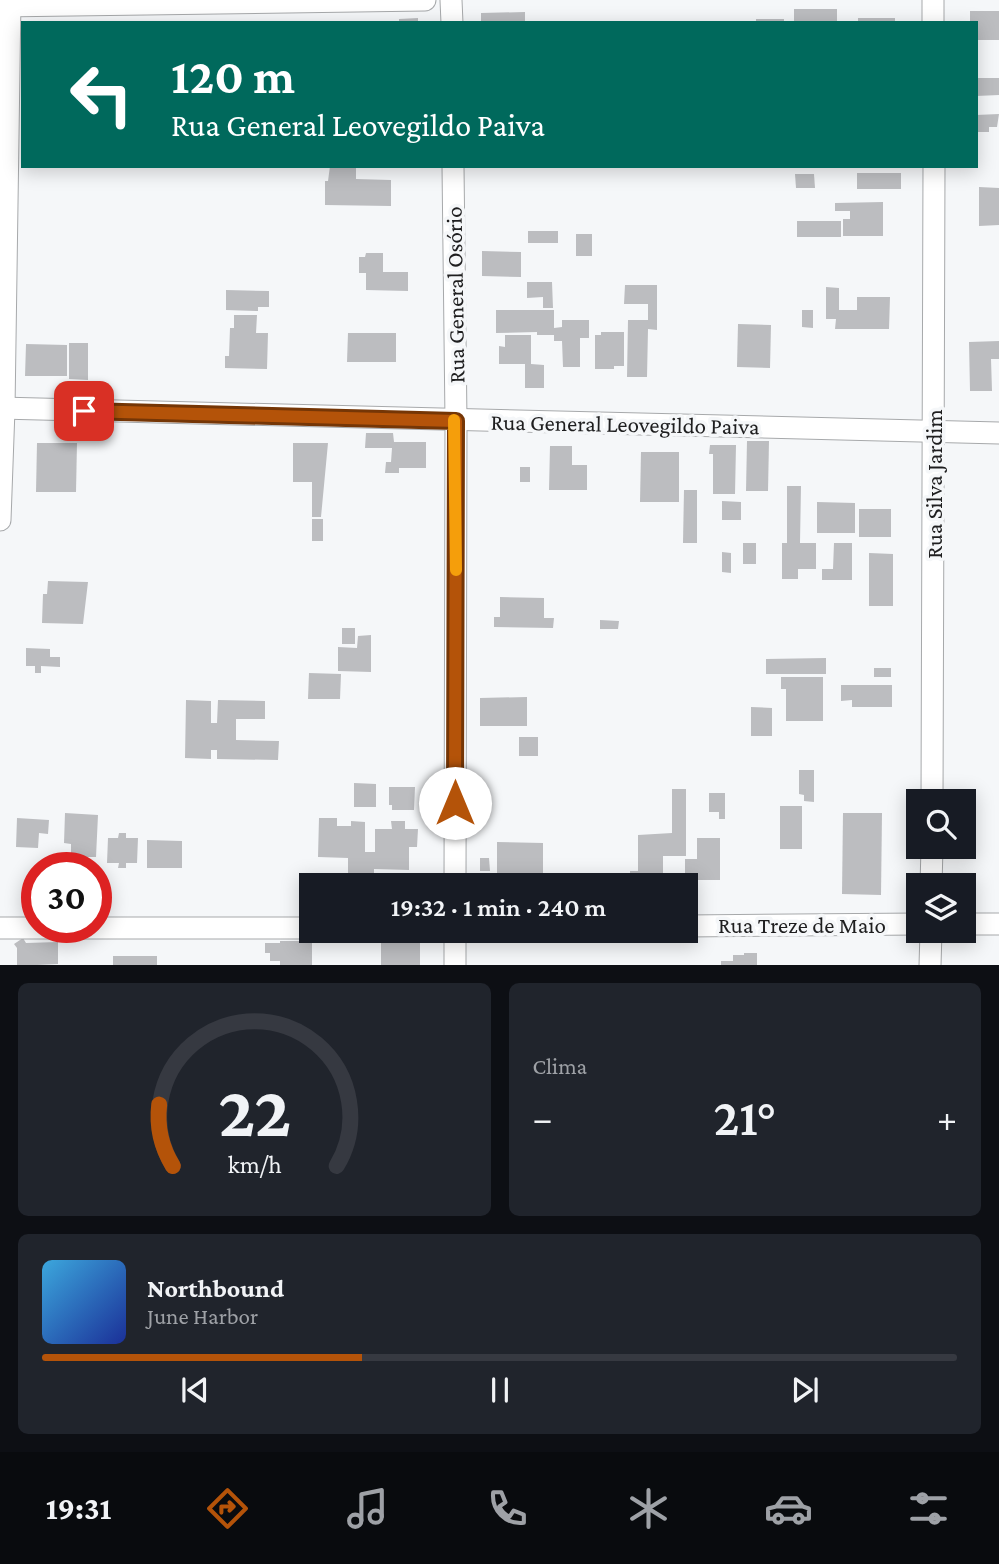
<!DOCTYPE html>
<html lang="pt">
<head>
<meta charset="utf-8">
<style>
	:root { --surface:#171b24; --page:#20242c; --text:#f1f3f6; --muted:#9ea1a6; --line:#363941; --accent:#b45309 }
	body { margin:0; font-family:"Crimson Pro",serif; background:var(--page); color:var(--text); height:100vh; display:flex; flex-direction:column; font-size:26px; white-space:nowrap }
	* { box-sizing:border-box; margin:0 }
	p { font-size:23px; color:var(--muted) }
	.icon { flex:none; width:38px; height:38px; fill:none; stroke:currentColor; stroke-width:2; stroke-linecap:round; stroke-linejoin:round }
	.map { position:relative; height:965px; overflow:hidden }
	.drawer { display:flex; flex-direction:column; gap:18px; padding:18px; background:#0d0f14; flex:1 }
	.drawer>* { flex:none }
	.top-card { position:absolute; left:21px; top:21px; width:957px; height:147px; border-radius:0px; box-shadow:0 4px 18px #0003; background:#00695c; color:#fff; overflow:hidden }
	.controls { position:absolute; left:906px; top:789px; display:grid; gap:14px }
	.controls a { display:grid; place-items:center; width:70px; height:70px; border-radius:0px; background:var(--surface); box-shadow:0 4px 18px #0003; font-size:35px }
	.speed { position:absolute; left:21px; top:852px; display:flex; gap:14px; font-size:35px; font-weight:700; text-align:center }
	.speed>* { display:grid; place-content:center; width:91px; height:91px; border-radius:50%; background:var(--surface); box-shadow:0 4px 18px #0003; line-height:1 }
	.speed .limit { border:10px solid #d22; background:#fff; color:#111 }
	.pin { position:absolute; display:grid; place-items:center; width:60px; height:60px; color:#fff; margin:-30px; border-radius:14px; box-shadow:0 4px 10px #0006 }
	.me { position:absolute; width:77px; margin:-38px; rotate:0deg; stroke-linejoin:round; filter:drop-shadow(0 0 5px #0008) }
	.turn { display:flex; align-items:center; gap:24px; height:147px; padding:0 35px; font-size:32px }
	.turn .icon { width:91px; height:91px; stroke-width:2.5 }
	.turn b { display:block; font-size:49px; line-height:60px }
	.big { font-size:52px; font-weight:600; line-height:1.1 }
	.drawer .tile { flex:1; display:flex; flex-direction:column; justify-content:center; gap:10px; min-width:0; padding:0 24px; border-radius:10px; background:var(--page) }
	.drawer .dial { align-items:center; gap:0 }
	.dial svg { height:182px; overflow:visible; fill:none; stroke:var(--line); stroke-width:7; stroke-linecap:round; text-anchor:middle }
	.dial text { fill:var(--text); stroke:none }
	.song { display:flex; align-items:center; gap:21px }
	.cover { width:84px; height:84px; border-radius:10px; background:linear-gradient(135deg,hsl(200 70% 55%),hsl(230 70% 35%)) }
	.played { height:7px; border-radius:4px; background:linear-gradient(90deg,var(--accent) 35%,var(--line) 35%) }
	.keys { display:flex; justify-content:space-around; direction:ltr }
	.heat { display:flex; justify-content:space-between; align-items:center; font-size:38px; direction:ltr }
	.drawer .tiles { flex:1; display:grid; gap:18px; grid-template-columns:1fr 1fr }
	.tile:last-child { grid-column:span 2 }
	.trip { position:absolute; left:299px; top:873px; width:399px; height:70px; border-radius:0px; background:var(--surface); box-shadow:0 4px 18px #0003; font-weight:600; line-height:70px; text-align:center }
	.menu { display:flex; height:112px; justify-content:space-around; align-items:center; background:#090b0e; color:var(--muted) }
	.menu .icon { width:49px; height:49px }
	.menu .active { color:var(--accent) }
	.menu b { font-size:32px; color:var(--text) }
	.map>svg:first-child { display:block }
</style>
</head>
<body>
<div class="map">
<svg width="999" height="966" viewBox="0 0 999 966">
	<rect width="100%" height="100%" fill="#f5f7f9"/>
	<!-- building -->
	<g fill="#bcbdc0">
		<rect x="794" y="9" width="43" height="14"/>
		<path d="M970,11H999V40H976V23H970Z"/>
		<path d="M525,12V23H481V13Z"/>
		<path d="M418,18V23H399V19Z"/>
		<rect x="858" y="18" width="37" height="5"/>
		<rect x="756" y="19" width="28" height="4"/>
		<path d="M976,78H999V95L976,96Z"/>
		<path d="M999,114L997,127H989V132H976V115Z"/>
		<path d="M330,166H356V179L391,180V206L325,205V181H328Z"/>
		<rect x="857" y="173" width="44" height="16"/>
		<path d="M795,174H814L815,188H796Z"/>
		<path d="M979,187L999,188V225L979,226Z"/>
		<path d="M883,202V236H843V219H850V211H835V203Z"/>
		<rect x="797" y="221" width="44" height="16"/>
		<rect x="528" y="231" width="30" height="12"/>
		<rect x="576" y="234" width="16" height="22"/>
		<path d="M482,251L521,252V277L482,276Z"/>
		<path d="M366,253H383V272H408V291L366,290V273H359V257H365Z"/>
		<path d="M527,282H552L553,308H543V297L527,298Z"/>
		<path d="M625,285H657V330L648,329L647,377H627L628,320H648V304H624Z"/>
		<path d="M826,287L839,288V310H857V297H890L889,329H835L836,319H826Z"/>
		<path d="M226,290L269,291V307H258V311L226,310Z"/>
		<path d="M496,310H554V328L562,327V320H589V338H580V367H563L562,341H554V335H537V332L496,333Z"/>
		<path d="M802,310H813V328L802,327Z"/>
		<path d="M234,315H257L256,333H268L267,369L225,368V356H229L230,328H234Z"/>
		<path d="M738,324L771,325L770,368L737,367Z"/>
		<path d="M601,332H624V366H614V369H595V335H601Z"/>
		<path d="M348,333H396V362H347Z"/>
		<path d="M505,335H531V364L544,365V388H525V364H499V346L505,347Z"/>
		<path d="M999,341V359H991L992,391H970L969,342Z"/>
		<path d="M69,343H88V380L69,379Z"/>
		<path d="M26,344L67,345V376H25Z"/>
		<path d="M366,433H393L394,442H426V468H399V473H385L386,462H391L392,448H365Z"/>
		<path d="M747,441H769L768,491H746Z"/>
		<path d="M37,443H77L76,492H36Z"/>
		<path d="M293,443H328L321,517H312V482H293Z"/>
		<path d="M710,445H736L735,494H713V454H709Z"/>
		<path d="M550,446H572V465H587V490H549Z"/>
		<path d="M641,452H679V502H640Z"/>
		<rect x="520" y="467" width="10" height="15"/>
		<path d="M787,486H801L800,543H816V569H798V579H782V543H787Z"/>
		<path d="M684,490H697V543H683Z"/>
		<path d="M722,501L741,502V520H722Z"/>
		<path d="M817,502L855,503V533H817Z"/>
		<rect x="859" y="509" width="32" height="28"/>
		<rect x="312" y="519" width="11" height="22"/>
		<rect x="743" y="543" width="13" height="21"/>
		<path d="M834,543H852V580H822V569H833Z"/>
		<path d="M722,552L731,553V573L722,572Z"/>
		<path d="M869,553L893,554V606H869Z"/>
		<path d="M48,581L88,582L83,624L42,623L43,594H47Z"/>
		<path d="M500,597L544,598V618H554L553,628L494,627V617H500Z"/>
		<path d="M600,620L619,621L618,629H600Z"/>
		<rect x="342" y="628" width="13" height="16"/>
		<path d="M371,635V672L338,671V647L357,648L358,636Z"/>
		<path d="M26,648L50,649V657H60V667L41,666V673H35V666H26Z"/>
		<path d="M826,658V674H766V659Z"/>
		<rect x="874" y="668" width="17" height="9"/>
		<path d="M309,673L341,674L340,699H308Z"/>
		<path d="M781,677H823V721H786V689H781Z"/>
		<path d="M841,685H892V707H852V700L841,701Z"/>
		<path d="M527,697V726H480V698Z"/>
		<path d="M186,700L211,701V723H217L218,700L265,701V719H236V740L279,741L278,760L217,759V750H211V759L185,758Z"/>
		<path d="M751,707L772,708V736H751Z"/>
		<rect x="519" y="737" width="19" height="19"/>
		<path d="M799,770H814V802L804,801V795L799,794Z"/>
		<path d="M354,783L376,784V807H354Z"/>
		<path d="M389,787H415L414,810H392V805H389Z"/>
		<path d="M672,789H686V856H663V886H630V871H638V835L672,833Z"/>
		<path d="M709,793H725V819H719V812H709Z"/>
		<rect x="780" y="806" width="22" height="43"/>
		<path d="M65,813L98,815L96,857H71V844L64,843Z"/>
		<path d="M843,813H882L881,895L842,894Z"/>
		<path d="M17,818L49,820L48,834L39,833L38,848L16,847Z"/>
		<path d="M319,818H337V826H351V821L365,822V852H375V829H392L391,821H405V829H418L417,847H409V870L374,869V874H364V878L348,877V858L318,857Z"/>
		<path d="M119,833H126V838H138L137,863H126V868H118L119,863H107L108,838H118Z"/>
		<path d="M697,838H720V880H696V876H685V859H697Z"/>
		<path d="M147,840L182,841V868H147Z"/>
		<path d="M497,842L543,843V879H497Z"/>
		<path d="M480,858H489L490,871H480Z"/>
		<rect x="381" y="932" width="39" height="34"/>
		<path d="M23,938L26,943L58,942V964L17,966V948L14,944Z"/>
		<path d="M280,941H312V966H280V961H270V953H265V943H280Z"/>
		<path d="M744,953H757V966H721V961H733V955H744Z"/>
		<rect x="113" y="956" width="44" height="10"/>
	</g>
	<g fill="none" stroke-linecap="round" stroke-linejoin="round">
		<defs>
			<g id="street">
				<path d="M451,0L452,23"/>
				<path d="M933,0V23"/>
				<path d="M0,6L425,0"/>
				<path d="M453,166L456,421L455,886"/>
				<path d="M0,408L999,433"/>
				<path d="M0,520L4,409L10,0"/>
				<path d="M932,802L934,166"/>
				<path d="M931,886L932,847"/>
				<path d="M964,924H999"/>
				<path d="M686,926L919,924"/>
				<path d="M0,928H312"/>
				<path d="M455,931V966"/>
				<path d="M930,966L931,931"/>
			</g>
		</defs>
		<!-- street casing -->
		<use href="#street" stroke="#a7a9ab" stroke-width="23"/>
		<!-- street -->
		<use href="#street" stroke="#fff" stroke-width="21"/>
	</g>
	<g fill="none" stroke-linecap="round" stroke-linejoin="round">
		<defs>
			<path id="route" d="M84,411L456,421L455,803"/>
		</defs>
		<!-- route casing -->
		<use href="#route" stroke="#753606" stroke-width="18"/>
		<!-- route -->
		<use href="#route" stroke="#b45309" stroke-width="12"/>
		<!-- slow -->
		<path stroke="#f59e0b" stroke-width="12" d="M454,420L456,570"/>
	</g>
	<g text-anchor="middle" stroke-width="7" stroke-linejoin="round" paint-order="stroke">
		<!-- street labels -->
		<g font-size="23" fill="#1e1e1f" stroke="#f5f7f9">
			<text transform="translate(455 295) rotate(-91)" y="8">Rua General Osório</text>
			<text transform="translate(625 424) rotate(1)" y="8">Rua General Leovegildo Paiva</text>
			<text transform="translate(934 484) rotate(-90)" y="8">Rua Silva Jardim</text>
			<text x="802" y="933">Rua Treze de Maio</text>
		</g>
	</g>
</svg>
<div class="controls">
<a><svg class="icon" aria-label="search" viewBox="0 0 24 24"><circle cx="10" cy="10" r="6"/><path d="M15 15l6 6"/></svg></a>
<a><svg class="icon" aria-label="layers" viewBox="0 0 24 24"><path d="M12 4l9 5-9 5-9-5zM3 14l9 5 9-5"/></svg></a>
</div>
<div class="speed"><div class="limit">30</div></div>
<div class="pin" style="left:84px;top:411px;background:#d93025"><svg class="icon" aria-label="arrive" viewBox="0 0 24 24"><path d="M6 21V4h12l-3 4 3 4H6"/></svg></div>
<svg class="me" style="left:455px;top:803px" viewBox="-20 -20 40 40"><circle r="19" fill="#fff"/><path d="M0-13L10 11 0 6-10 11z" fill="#b45309"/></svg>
<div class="trip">19:32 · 1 min · 240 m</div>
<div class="top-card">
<div class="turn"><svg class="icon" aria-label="left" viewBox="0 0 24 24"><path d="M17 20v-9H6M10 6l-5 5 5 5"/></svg><div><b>120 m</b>Rua General Leovegildo Paiva</div></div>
</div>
</div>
<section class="drawer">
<div class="tiles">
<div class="tile dial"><svg viewBox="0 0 100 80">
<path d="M14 69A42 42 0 1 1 86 69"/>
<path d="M14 69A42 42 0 0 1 8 42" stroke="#b45309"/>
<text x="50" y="56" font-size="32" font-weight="700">22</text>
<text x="50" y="72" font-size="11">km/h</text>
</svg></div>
<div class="tile"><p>Clima</p>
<div class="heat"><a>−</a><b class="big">21°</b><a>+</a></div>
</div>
<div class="tile">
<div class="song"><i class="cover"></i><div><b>Northbound</b><p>June Harbor</p></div></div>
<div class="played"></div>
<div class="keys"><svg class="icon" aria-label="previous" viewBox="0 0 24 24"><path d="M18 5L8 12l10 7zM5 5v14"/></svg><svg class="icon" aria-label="pause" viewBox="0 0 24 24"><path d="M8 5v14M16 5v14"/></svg><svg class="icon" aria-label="next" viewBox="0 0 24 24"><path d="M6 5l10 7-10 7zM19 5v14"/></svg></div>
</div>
</div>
</section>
<nav class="menu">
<b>19:31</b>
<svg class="icon active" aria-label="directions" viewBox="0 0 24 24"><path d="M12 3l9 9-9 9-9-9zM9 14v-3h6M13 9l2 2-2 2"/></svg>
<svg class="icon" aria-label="music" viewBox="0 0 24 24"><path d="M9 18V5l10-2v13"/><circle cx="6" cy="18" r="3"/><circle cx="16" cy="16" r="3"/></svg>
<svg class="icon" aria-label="phone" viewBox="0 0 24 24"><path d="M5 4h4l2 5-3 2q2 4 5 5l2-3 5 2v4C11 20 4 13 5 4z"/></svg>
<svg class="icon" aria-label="climate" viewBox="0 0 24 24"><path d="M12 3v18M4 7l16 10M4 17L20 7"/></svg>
<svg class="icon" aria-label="car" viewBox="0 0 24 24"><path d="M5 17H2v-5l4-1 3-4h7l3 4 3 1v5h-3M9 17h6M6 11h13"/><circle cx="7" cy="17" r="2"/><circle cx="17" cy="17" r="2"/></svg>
<svg class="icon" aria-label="filters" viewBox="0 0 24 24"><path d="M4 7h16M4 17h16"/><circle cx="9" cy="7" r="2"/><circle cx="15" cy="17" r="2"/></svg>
</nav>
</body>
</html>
